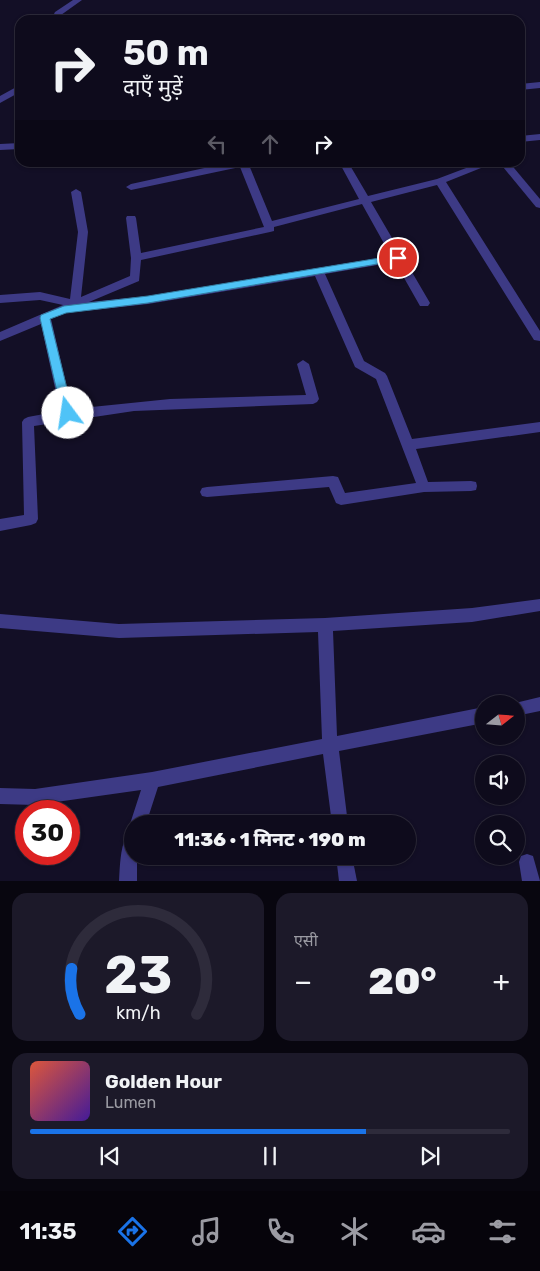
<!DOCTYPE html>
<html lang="hi">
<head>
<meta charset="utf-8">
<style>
	:root { --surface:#0e0b1c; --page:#1c1929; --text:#f1f3f6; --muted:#9b9ba3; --line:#2e2b3b; --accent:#1a73e8 }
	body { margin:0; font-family:Rubik,"Noto Sans Devanagari",sans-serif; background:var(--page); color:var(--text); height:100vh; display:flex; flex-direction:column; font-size:19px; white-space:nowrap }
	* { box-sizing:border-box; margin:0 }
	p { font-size:16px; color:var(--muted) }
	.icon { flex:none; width:28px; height:28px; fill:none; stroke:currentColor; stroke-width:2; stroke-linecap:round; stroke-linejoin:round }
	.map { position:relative; height:881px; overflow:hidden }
	.drawer { display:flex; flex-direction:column; gap:12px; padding:12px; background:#08060f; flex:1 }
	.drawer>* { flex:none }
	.hud { position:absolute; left:15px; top:15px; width:510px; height:152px; border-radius:15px; box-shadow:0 1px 4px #0004,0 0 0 1px var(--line); background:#0e0b1c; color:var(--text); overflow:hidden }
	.needle { width:32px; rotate:73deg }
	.buttons { position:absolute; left:475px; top:695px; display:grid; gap:10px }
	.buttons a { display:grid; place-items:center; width:50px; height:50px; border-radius:50%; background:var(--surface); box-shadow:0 1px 4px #0004,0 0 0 1px var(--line); font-size:25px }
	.speed { position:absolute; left:15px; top:800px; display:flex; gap:10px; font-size:25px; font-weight:700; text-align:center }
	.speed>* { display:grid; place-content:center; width:65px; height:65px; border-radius:50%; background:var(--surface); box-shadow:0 1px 4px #0004,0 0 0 1px var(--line); line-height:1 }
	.speed .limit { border:8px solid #d22; background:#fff; color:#111 }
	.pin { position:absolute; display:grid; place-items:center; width:42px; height:42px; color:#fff; margin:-21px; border:2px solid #fff; border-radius:50%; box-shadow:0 1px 5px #0007 }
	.me { position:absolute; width:55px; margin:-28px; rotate:346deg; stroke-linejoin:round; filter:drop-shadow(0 0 4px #0008) }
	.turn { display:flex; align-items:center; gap:18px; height:105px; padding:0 25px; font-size:22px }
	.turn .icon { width:65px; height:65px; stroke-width:2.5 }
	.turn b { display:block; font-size:35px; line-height:42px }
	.lanes { display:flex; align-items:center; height:48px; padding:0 25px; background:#0003; justify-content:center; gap:25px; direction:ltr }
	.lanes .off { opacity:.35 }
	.big { font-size:38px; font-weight:800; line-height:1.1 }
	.drawer .card { flex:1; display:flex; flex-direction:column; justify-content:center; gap:8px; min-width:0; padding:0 18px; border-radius:15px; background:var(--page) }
	.drawer .dial { align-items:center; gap:0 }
	.dial svg { height:130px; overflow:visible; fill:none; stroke:var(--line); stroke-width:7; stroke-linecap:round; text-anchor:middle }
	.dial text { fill:var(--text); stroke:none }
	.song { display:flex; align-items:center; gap:15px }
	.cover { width:60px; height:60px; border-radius:8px; background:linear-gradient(135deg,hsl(10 70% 55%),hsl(260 70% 35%)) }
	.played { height:5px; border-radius:2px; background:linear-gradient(90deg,var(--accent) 70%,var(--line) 70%) }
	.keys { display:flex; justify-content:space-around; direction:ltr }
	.heat { display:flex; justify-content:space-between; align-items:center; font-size:28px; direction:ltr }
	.drawer .tiles { flex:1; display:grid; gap:12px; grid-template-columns:1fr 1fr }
	.card:last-child { grid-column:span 2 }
	.trip { position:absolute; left:124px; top:815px; width:292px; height:50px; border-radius:25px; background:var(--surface); box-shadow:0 1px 4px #0004,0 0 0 1px var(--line); font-weight:800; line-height:50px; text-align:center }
	.tab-bar { display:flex; height:80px; justify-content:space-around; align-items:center; background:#06040b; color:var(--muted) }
	.tab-bar .icon { width:35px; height:35px }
	.tab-bar .selected { color:var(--accent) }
	.tab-bar b { font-size:22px; color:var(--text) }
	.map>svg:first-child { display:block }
</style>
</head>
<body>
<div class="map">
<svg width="540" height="881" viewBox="0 0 540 881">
	<rect width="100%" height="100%" fill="#130f26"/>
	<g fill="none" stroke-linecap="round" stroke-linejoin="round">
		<!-- minor -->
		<g fill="#3d3a85" fill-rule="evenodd">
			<path d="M73,0H82L61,15L59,20H51L55,12Z"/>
			<path d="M20,85V92L0,103V96Z"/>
			<path d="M540,134V140L520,142V136Z"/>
			<path d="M232,162H252L249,165L272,221L359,199L339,162H348L368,196L437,179L482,162H496L446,182L540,331V341L534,340L437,185L371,202L430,303L428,306H420L395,262L325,274L364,361L385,373L387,376L412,439L540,422V432L416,449L428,482L471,481L476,482L477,486L476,490L471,491L424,492L341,505L336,503L329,487L207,497L202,496L200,492L202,488L207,487L333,476L338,477L345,493L416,483L376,379L355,367L315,276L148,304L66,313L51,319L72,409L170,399L306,395L297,364L303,360L309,364L319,399L317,402L313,404L134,411L34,426L38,519L36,523L31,525L0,531V519L24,515L22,422L24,419L28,417L60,411L41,324L0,341V332L63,305L40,300L0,303V295L40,292L70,299L78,232L71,192L76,189L81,192L88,232L81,297L130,276L131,258L126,218L127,216H135L136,218L141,253L264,227L240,167L131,190L126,187L131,184ZM362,204L391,256L148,296L89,302L139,281L141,260L270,232L274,231V227Z"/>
			<path d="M499,162H509L540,199V208L536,207Z"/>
			<path d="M540,599V611L472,622L333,631L337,736L484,707V723L339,751L348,824H332L323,754L158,787L146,824H132V830L130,824L141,790L35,805L0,804V788L35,789L152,772L322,739L318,632L119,638L0,628V614L119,624L325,618L472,608Z"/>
			<path d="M540,697V711L516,716V704H511Z"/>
			<path d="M132,834V856H137V881H119C120,865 120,851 126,836Z"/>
			<path d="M527,854L533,856L540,881H522L519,862L521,856Z"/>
			<path d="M336,856H352L357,881H339Z"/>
		</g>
		<!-- tertiary -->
		<g fill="#3d3a85" fill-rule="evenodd">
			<path d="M540,82V88L520,90V84Z"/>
			<path d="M20,143V149L0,150V144Z"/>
		</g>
	</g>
	<!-- route -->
	<path fill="#4fc3f7" stroke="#337fa1" d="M398,255L403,258L401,260L148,303L66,313L50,319L73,413L68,418L62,413L40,318L41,315L64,306L148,296Z"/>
</svg>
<div class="buttons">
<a><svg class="needle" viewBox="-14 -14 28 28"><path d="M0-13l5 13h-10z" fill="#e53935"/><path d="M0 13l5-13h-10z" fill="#9b9ba3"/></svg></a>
<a><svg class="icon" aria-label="sound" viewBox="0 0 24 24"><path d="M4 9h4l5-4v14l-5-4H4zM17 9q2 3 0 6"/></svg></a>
<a><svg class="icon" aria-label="search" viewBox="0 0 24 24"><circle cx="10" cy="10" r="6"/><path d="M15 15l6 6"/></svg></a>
</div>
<div class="speed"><div class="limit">30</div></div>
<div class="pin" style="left:398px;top:258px;background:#d93025"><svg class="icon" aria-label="arrive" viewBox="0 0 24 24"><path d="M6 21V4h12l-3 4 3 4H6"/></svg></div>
<svg class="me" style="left:68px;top:413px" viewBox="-20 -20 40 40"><circle r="19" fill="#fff"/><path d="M0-13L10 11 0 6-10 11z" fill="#4fc3f7"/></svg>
<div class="trip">11:36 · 1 मिनट · 190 m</div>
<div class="hud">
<div class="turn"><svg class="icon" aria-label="right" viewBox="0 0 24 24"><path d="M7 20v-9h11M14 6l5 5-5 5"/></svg><div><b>50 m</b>दाएँ मुड़ें</div></div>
<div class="lanes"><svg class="icon off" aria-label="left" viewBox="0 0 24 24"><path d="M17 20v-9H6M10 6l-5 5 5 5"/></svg><svg class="icon off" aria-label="ahead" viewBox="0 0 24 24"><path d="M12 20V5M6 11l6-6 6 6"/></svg><svg class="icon" aria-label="right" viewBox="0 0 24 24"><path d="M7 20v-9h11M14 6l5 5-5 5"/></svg></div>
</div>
</div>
<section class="drawer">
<div class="tiles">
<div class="card dial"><svg viewBox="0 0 100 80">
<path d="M14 69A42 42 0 1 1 86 69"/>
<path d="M14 69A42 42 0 0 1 9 41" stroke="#1a73e8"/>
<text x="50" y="56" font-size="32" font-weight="700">23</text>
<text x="50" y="72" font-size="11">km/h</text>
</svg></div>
<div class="card"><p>एसी</p>
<div class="heat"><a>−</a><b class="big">20°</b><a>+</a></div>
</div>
<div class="card">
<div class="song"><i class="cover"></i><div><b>Golden Hour</b><p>Lumen</p></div></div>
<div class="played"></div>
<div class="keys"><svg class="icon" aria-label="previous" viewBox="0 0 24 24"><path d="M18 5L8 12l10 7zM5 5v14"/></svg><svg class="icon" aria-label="pause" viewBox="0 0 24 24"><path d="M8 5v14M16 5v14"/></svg><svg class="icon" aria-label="next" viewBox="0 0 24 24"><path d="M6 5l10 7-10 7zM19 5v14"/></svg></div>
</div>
</div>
</section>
<nav class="tab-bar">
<b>11:35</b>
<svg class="icon selected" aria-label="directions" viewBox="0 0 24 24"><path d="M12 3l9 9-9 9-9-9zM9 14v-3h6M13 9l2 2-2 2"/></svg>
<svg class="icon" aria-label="music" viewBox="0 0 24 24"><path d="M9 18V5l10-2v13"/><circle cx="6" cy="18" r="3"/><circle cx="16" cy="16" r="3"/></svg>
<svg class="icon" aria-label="phone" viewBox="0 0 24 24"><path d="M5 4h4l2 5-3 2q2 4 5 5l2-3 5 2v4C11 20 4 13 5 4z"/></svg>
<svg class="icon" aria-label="climate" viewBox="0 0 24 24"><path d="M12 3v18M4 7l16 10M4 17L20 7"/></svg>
<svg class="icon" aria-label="car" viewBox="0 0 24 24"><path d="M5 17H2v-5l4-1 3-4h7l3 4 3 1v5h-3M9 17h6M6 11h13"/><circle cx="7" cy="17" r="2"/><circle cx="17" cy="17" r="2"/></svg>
<svg class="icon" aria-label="filters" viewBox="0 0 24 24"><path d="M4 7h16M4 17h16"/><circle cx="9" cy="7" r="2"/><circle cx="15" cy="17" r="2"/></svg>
</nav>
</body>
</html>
